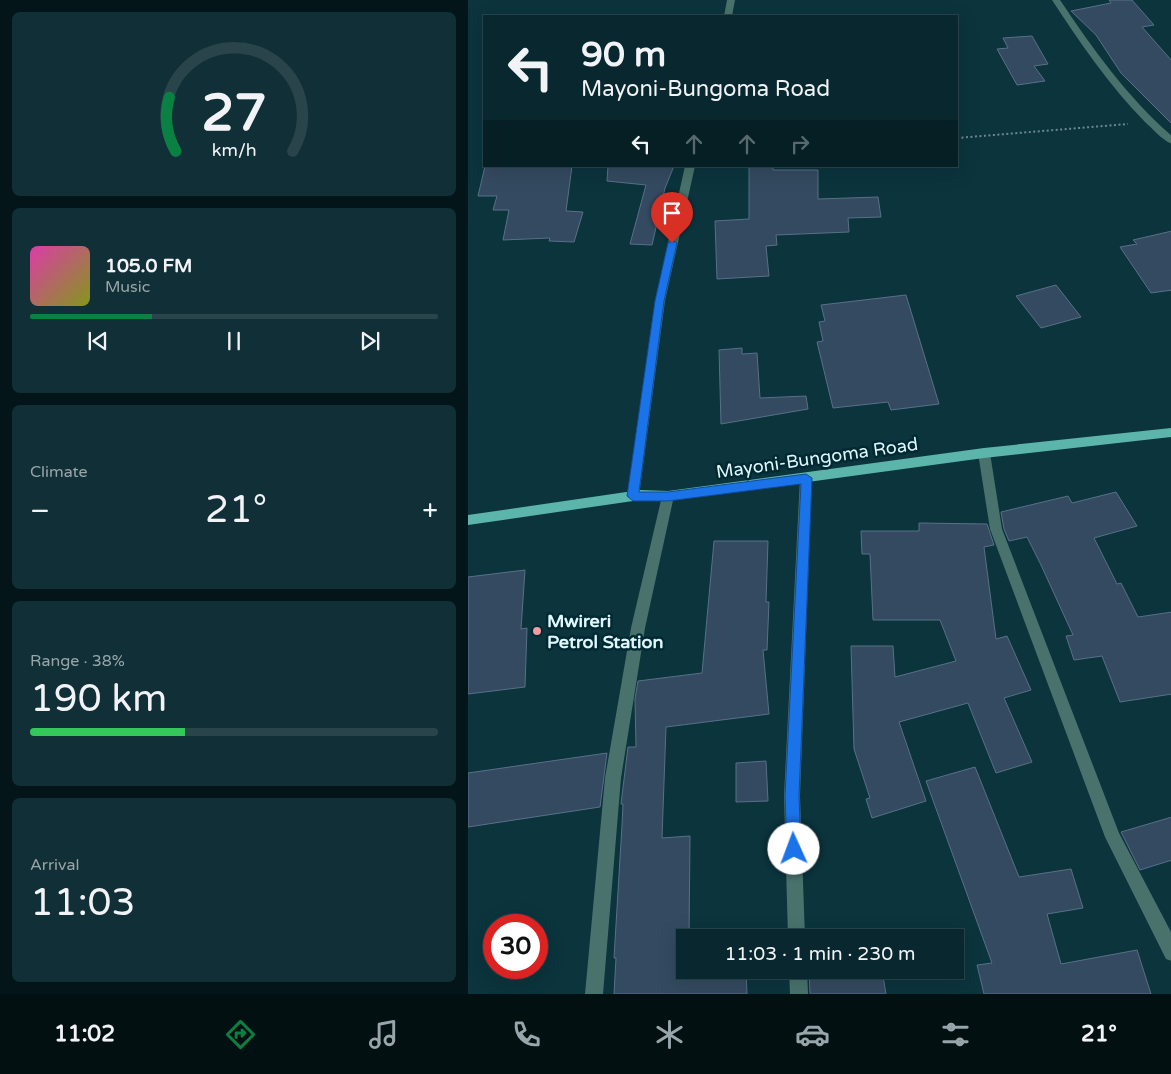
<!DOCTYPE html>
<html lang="en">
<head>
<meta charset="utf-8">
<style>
	:root { --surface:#08272e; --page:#112f36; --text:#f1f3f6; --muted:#98a5aa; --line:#29444a; --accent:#0b8043 }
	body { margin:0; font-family:"Varela Round",sans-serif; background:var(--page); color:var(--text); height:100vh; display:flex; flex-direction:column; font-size:19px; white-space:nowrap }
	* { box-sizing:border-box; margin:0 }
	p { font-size:16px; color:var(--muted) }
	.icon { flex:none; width:28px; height:28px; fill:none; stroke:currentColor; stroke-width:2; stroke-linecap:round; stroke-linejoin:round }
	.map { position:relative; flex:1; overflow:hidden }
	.details { display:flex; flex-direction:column; gap:12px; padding:12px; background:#041519; width:468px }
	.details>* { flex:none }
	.hud { position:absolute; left:15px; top:15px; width:475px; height:152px; border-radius:0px; box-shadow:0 5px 20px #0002,0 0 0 1px var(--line); background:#08272e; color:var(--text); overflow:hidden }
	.speed { position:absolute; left:15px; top:914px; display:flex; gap:10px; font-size:25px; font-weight:700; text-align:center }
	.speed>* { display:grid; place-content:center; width:65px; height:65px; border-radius:50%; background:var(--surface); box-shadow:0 5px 20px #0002,0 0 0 1px var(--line); line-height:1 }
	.speed .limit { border:8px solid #d22; background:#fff; color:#111 }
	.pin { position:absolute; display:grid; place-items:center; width:42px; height:42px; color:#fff; margin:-51px -21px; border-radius:50% 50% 50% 0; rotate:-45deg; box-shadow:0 0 5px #0007 }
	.pin .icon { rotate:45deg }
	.me { position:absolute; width:55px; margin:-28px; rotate:358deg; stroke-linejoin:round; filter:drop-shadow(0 0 4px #0008) }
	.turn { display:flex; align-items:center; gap:18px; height:105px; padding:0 15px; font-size:22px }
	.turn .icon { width:65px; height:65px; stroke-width:2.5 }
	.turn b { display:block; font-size:35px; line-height:42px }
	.lanes { display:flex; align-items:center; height:48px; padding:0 15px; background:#0003; justify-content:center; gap:25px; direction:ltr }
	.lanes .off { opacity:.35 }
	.big { font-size:38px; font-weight:600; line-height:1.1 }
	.details .card { flex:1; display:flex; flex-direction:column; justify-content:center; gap:8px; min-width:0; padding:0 18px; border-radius:8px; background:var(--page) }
	.details .dial { align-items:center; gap:0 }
	.dial svg { height:130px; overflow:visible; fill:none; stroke:var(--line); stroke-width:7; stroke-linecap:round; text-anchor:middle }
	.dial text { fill:var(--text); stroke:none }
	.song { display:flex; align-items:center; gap:15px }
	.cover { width:60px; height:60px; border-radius:8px; background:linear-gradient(135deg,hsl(320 70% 55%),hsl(70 70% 35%)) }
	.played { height:5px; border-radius:2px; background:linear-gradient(90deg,var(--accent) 30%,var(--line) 30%) }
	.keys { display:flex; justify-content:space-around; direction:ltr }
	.heat { display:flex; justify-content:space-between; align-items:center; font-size:28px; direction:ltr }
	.charge { height:8px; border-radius:4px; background:linear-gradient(90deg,#34c759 38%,var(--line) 0) }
	.trip { position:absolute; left:208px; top:929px; width:288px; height:50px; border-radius:0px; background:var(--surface); box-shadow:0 5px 20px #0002,0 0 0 1px var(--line); font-weight:600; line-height:50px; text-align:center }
	.tab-bar { display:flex; height:80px; justify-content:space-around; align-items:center; background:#031012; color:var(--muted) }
	.tab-bar .icon { width:35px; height:35px }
	.tab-bar .active { color:var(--accent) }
	.tab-bar b { font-size:22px; color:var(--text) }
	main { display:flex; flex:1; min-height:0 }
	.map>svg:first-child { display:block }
</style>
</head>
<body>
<main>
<section class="details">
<div class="card dial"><svg viewBox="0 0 100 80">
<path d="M14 69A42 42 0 1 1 86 69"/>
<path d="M14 69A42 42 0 0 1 10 36" stroke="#0b8043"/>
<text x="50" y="56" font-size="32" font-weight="700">27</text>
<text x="50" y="72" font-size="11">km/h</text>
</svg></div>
<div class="card">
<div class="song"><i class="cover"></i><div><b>105.0 FM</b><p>Music</p></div></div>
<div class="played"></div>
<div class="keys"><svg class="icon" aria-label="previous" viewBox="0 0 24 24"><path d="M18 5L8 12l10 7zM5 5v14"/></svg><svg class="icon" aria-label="pause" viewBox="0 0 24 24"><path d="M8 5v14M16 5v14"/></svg><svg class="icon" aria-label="next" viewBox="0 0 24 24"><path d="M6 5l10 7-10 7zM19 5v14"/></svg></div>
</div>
<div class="card"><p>Climate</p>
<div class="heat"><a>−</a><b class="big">21°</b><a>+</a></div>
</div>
<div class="card"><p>Range · 38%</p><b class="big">190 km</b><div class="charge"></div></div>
<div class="card"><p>Arrival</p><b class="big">11:03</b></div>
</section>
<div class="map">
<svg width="704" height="994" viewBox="0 0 704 994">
	<rect width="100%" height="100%" fill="#0b343d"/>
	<!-- building -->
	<g fill="#344a60" stroke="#587088">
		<path d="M641,0H664L686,25L674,27L704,61V124L653,73L628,35L603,11L643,3Z"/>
		<path d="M564,36L580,64L566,66L577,81L549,85L529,49L540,48L535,38Z"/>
		<path d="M17,166H104L98,211L115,212L106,242L81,241L82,238L35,240L41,210H25L29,196H10Z"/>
		<path d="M140,166H206L197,188L184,245L162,244L178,185L139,181Z"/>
		<path d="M281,166H305V170H350V199L410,197L413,217L380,218L381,232L308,235L309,245L298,246L301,276L249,279L247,221L281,219Z"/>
		<path d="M704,231V290L683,293L652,247L669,244L665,240Z"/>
		<path d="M588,285L613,317L573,328L548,296Z"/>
		<path d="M438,295L471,404L423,410L420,402L365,408L349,342L355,341L351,322L357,321L353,305Z"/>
		<path d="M274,348V354L289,353L292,398L338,396L340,409L253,424L251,350Z"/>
		<path d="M648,492L669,526L626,538L649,584L653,583L670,617L704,612V694L652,702L634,656L606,660L598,636L605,635L573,565L559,537L541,541L536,529L533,512L600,496L604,503Z"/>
		<path d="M451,523L519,524L526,545L516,547L528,639L539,636L563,690L536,698L564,762L528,773L500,703L431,722L458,801L404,818L398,799L402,798L386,749L383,646H425L427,677L488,661L472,620H405L402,554H394L393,531H451Z"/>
		<path d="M246,541H300L298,602H301L299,650H295L301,714L198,727L194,838L222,836L221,938H216V970H278L279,994H146L148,958H146L154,825L155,804H153L160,747H168L167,699L170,681L234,673Z"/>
		<path d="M57,570L53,629L59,628L57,687L0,694V577Z"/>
		<path d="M139,753L132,807L0,827V773Z"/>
		<path d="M298,761L300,801L268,802V763Z"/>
		<path d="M507,767L551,877L603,869L615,908L579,914L593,964L669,950L683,994H516L509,965L524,963L458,781Z"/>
		<path d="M704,817V860L672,870L653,832Z"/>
		<path d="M341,970H414L418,994H342Z"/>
	</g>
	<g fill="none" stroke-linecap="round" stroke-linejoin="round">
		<!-- path -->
		<path stroke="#6a8a92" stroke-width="2" stroke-dasharray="2 2.5" stroke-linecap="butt" d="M489,138L660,124"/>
		<!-- street -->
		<g fill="#49726c" fill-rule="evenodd">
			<path d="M259,0H267L264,16H256Z"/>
			<path d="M584,0H592C625,49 659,97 704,136V144C694,140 685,129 677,122C641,85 612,43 584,0Z"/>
			<path d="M217,166H227L197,301L171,496L169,500H161L159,496L187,301Z"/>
			<path d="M516,448L520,450L522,453L534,529L651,833L704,934V961L698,959L637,837L522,529L510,453L512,450Z"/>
			<path d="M338,473L342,475L344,478L332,796L337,938H320L316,796L332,478L334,475Z"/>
			<path d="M200,491L204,492L206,496L177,628L153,778L135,994H117L137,778L163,628L194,496L196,492Z"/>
			<path d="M321,970H339L340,994H322Z"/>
		</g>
		<!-- primary -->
		<path fill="#5bb5aa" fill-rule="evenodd" d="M704,428V437L516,458L200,501L172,500L0,525V515L172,490L200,491L516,448Z"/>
	</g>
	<!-- route -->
	<path fill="#1a73e8" stroke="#114b97" d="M204,240L209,243L196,301L171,492H200L338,474L344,478L331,796L333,849L331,854L326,856L321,854L319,849L317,796L333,484L200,501H165L159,496L187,301L200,243Z"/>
	<!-- markers -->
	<circle fill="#f49aa2" stroke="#002a33" stroke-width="2" cx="69" cy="631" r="5"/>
	<g text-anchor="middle" stroke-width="5" stroke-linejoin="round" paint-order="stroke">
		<!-- street labels -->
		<g font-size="18" fill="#e2f7fd" stroke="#002a33">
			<text transform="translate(349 458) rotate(-8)" y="6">Mayoni-Bungoma Road</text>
		</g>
		<!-- poi labels -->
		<g font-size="18" font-weight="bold" fill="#e2f7fd" stroke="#002a33" text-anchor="start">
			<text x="79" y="627">Mwireri<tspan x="79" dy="21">Petrol Station</tspan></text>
		</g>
	</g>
</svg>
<div class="speed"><div class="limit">30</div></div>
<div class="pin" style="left:204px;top:243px;background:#d93025"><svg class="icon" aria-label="arrive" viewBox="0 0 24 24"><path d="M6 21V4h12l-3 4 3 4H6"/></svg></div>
<svg class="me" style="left:326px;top:849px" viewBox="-20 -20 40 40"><circle r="19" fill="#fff"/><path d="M0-13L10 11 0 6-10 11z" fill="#1a73e8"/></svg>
<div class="trip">11:03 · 1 min · 230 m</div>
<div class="hud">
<div class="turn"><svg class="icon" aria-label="left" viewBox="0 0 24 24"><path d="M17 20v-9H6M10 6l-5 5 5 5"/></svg><div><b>90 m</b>Mayoni-Bungoma Road</div></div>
<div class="lanes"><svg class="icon" aria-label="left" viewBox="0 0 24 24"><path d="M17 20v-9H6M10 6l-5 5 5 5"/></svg><svg class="icon off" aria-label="ahead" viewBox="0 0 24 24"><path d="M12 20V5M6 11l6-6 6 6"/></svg><svg class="icon off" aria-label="ahead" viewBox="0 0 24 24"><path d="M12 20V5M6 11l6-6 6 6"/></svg><svg class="icon off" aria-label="right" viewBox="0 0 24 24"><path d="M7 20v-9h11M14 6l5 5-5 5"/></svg></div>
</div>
</div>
</main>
<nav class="tab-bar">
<b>11:02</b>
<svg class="icon active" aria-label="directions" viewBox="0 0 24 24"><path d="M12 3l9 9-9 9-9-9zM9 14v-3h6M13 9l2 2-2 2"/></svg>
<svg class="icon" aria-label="music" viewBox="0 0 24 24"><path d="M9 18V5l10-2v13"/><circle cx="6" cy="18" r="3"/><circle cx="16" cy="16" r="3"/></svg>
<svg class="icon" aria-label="phone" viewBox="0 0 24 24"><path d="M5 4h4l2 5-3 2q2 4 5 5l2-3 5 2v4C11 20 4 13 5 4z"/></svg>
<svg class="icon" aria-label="climate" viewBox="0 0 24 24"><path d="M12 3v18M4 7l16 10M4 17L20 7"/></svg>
<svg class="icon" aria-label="car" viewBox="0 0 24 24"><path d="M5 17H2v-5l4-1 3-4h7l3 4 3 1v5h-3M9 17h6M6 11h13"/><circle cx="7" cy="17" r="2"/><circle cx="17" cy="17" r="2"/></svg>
<svg class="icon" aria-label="filters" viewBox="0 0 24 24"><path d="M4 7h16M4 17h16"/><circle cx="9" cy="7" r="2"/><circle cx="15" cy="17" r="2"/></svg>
<b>21°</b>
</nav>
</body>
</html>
